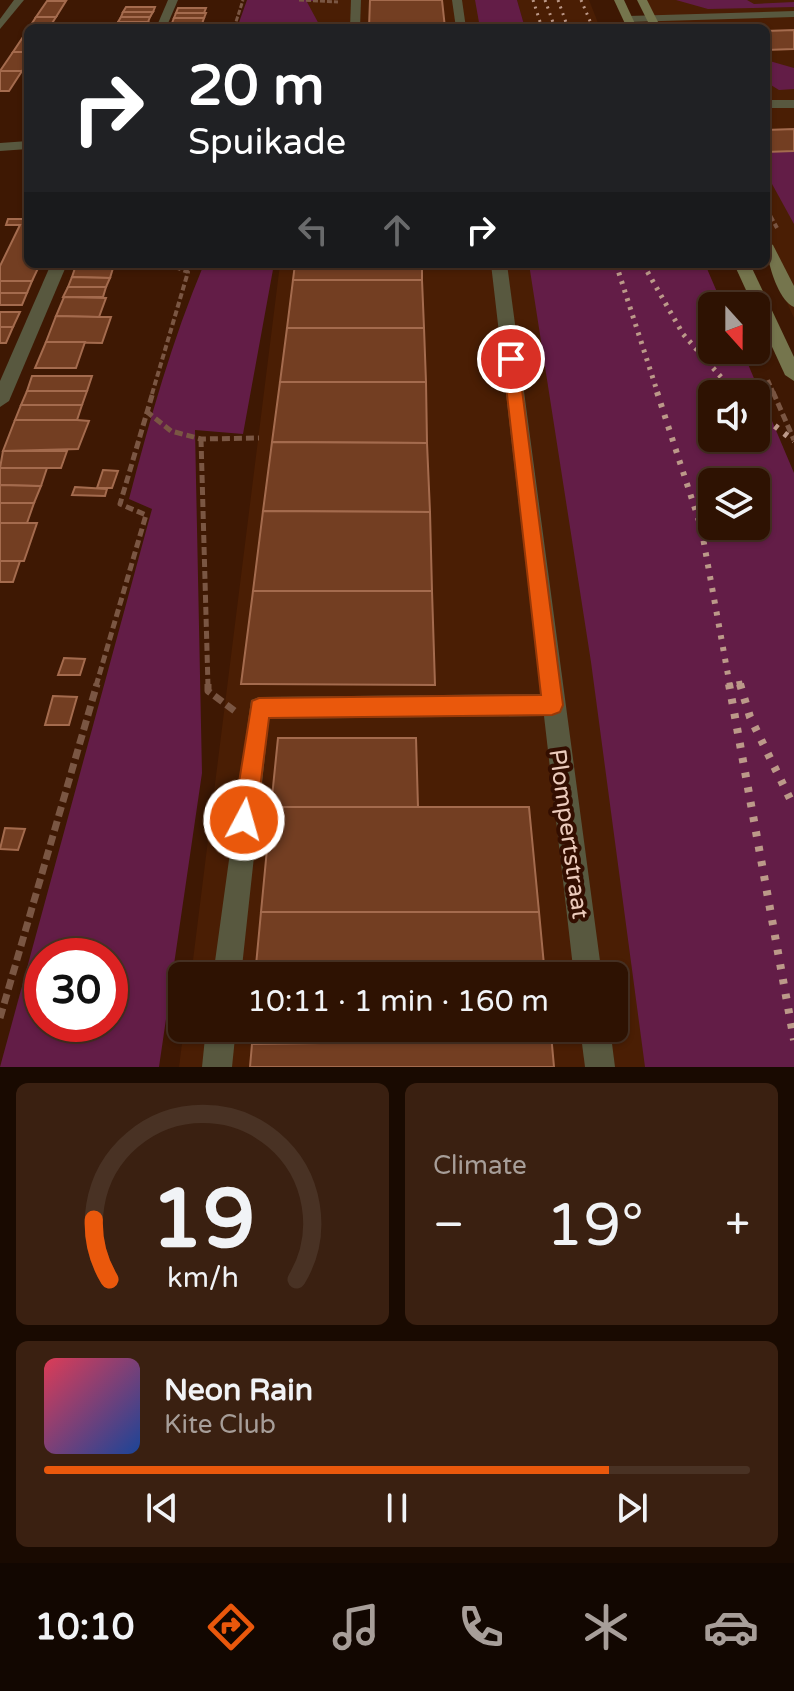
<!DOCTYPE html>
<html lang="en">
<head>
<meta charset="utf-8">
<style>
	:root { --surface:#2e1202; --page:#3a2011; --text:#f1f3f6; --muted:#a79e99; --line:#493224; --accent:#ea580c }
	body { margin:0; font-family:"Varela Round",sans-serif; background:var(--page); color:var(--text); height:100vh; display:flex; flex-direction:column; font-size:30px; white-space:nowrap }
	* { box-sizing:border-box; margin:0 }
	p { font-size:26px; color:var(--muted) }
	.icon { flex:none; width:44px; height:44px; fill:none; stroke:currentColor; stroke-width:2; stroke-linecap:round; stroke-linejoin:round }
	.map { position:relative; height:1067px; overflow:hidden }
	.drawer { display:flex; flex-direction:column; gap:16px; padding:16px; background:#190a01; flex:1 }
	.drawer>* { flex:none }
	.guide { position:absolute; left:24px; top:24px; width:746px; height:244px; border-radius:12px; box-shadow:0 2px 6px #0004,0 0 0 2px var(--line); background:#202124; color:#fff; overflow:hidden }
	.needle { width:52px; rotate:159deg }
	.buttons { position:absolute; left:698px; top:292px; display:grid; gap:16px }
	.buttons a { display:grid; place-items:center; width:72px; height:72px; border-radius:12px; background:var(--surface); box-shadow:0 2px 6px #0004,0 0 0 2px var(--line); font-size:40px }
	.speed { position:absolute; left:24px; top:938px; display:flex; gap:16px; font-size:40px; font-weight:700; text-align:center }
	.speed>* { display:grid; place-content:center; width:104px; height:104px; border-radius:50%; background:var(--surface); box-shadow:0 2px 6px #0004,0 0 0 2px var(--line); line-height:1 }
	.speed .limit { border:12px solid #d22; background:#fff; color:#111 }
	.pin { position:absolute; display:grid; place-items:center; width:68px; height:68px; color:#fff; margin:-34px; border:4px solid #fff; border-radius:50%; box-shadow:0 2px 8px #0007 }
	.me { position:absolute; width:88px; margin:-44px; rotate:6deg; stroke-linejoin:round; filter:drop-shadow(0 0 6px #0008) }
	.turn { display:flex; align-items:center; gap:28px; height:168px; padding:0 32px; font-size:36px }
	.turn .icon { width:104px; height:104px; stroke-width:2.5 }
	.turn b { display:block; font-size:56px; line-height:68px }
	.lanes { display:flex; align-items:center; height:76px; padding:0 32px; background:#0003; justify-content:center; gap:40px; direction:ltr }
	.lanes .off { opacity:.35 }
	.big { font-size:60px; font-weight:600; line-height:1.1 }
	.drawer .widget { flex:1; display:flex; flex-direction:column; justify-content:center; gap:12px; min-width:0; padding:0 28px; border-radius:12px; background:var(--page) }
	.drawer .dial { align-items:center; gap:0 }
	.dial svg { height:208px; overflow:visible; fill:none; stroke:var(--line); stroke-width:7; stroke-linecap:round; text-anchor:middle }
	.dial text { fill:var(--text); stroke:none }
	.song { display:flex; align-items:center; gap:24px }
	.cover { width:96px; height:96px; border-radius:12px; background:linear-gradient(135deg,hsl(350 70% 55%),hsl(220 70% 35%)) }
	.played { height:8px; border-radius:4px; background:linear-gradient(90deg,var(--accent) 80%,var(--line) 80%) }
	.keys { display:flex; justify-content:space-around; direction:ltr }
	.heat { display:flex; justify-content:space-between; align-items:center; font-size:44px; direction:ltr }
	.drawer .tiles { flex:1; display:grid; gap:16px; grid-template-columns:1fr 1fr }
	.widget:last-child { grid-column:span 2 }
	.trip { position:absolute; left:168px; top:962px; width:460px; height:80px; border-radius:12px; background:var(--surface); box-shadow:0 2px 6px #0004,0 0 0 2px var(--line); font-weight:600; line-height:80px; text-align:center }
	.tab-bar { display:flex; height:128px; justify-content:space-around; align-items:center; background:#120701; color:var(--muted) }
	.tab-bar .icon { width:56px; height:56px }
	.tab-bar .current { color:var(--accent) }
	.tab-bar b { font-size:36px; color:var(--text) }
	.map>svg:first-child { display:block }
</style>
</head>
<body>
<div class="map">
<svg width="794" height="1067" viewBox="0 0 794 1067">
	<rect width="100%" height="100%" fill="#3e1803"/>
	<!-- built -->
	<g fill="#4a1e04">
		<path d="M305,0H486L492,28H300Z"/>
		<path d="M517,0H589L600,28H525Z"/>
		<path d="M646,0H794V318L766,257V28H659Z"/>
		<path d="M280,264H541L678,1067H179L184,1028H614V976H191Z"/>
	</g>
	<!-- green -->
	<g fill="#631d47" fill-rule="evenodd">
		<path d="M247,0H318L307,2L321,28H237Z"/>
		<path d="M475,0H517L525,28H480Z"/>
		<path d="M676,0H747L754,4L794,2V7L708,9Z"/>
		<path d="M766,60L794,68V89L779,90L766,82Z"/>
		<path d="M794,150V224L766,173V152Z"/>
		<path d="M204,264H274L243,434L195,430L202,773L159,1067H0L152,509L129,499C150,419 172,340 204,264ZM42,956H110V1024H42Z"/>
		<path d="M529,264H705L723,306H712V350H742L794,473V1067H645L591,662ZM712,394H756V438H712ZM712,482H756V526H712Z"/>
	</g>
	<!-- building -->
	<g fill="#733e22" stroke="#a46b4e" stroke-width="2">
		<path d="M370,0H442L445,28H369Z"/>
		<path d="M47,1H66L56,17H36Z"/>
		<path d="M126,7H155L153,12H123Z"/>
		<path d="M178,8H206L204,13H176Z"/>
		<path d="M123,12H153L150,17H121Z"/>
		<path d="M176,13H206L204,18H174Z"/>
		<path d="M36,17H56L49,28H29Z"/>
		<path d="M121,17H150L148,22H118Z"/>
		<path d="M174,18H204L202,24L172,23Z"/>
		<path d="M118,22H148L145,27H116Z"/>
		<path d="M794,30V49L766,50V31Z"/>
		<path d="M25,34H28V52H13Z"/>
		<path d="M13,52H28V62L22,71H0Z"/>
		<path d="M22,71L9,91H0V71Z"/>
		<path d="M794,129V151L766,152V130Z"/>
		<path d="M8,219H28V264H40L32,281H0V266L20,225H6Z"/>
		<path d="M77,264H115L113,268H75Z"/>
		<path d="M295,264H422V280H293Z"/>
		<path d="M75,268H113L110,278L72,277Z"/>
		<path d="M72,277L110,278L106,287H68Z"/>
		<path d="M293,280H422L424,328H287Z"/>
		<path d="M0,281H32L27,293H0Z"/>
		<path d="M68,287H106L103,297H63Z"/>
		<path d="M0,293H27L22,305H0Z"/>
		<path d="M64,297L106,298L99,317L56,316Z"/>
		<path d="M0,312H20L13,327H0Z"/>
		<path d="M56,316L99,317H111L102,343L46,342Z"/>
		<path d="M0,327H13L6,343H0Z"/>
		<path d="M287,328H424L426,382H280Z"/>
		<path d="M46,342H85L76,368H35Z"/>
		<path d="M32,376H92L87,391H27Z"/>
		<path d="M280,382H426L427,443L272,442Z"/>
		<path d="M27,391H87L82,405H21Z"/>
		<path d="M21,405H82L77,420H15Z"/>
		<path d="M15,420H77L89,421L78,449L3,451Z"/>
		<path d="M272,442L427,443L430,512L263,511Z"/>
		<path d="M3,451H67L61,468H0Z"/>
		<path d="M0,468H47L41,486L0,485Z"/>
		<path d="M103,470L118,471L112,488H97Z"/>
		<path d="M0,485L36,486H41L34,503H0Z"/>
		<path d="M75,487L107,489L105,496L72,495Z"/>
		<path d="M0,503H34L27,523H0Z"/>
		<path d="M263,511L430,512L432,591H253Z"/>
		<path d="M0,523H37L24,561H0Z"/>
		<path d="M0,561H20L13,582H0Z"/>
		<path d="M253,591H432L435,685L241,684Z"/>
		<path d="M64,658L85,659L80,675H58Z"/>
		<path d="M53,696L77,697L69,725H45Z"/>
		<path d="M278,738H416L418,807H271Z"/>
		<path d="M271,807H529L539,912H261Z"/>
		<path d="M5,828L25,829L18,850L0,849Z"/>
		<path d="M261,912H539L545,976H255Z"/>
		<path d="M250,1028H550L551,1034H250Z"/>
		<path d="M320,1034H551L554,1067H250L252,1044L320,1043Z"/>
	</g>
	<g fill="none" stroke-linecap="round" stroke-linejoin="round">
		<!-- path-far3 -->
		<g stroke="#7a5643" stroke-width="3" stroke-dasharray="5 2" stroke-linecap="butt">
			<path d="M299,0L338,2"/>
			<path d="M234,28L243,0"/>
		</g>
		<!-- path-far2 -->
		<g stroke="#7a5643" stroke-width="4" stroke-dasharray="6 3" stroke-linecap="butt">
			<path d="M766,208L777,228"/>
			<path d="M768,380L774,394"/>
			<path d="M152,394L188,272L175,267L176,264"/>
		</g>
		<!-- path-far1 -->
		<g stroke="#7a5643" stroke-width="5" stroke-dasharray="8 4" stroke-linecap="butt">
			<path d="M773,392L794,440"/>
			<path d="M146,411L171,431L201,439L259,438"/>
			<path d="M201,439L208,686"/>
			<path d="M96,686L146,515L120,504L153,392"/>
		</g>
		<!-- path -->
		<g stroke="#7a5643" stroke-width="7" stroke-dasharray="10 5" stroke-linecap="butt">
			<path d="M208,684V691L236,712"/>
			<path d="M0,1018L97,684"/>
		</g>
		<!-- street -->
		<g fill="#58583f" fill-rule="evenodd">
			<path d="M14,0H24L0,29V19Z"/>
			<path d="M168,0H178L166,28H156Z"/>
			<path d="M351,0H361L360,28H350Z"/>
			<path d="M452,0H462L466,28H456Z"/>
			<path d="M794,11V17L628,22L623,19L628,16Z"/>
			<rect x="766" y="100" width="28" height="8"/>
			<path d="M28,141V149L0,151V143Z"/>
			<path d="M51,264H67L9,401L0,407V381Z"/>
			<path d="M491,264H507L602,976H574L544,716L269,719L241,976H213L251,700L259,697L541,694Z"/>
			<path d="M206,1028H236L232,1067H202Z"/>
			<path d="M580,1028H610L615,1067H585Z"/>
		</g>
		<!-- secondary -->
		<g fill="#75754d" fill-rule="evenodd">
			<path d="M614,0H624L637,28H627Z"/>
			<path d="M637,0H647L661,28H651Z"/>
			<path d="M766,241L773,245L794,286V307C777,300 766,258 766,241Z"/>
			<path d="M734,264H750L794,357V381L785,375Z"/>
		</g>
		<!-- rail-far3 -->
		<g stroke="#bc9989" stroke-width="3" stroke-dasharray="2 5" stroke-linecap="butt">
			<path d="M533,0L542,28"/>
			<path d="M545,0L555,28"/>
			<path d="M558,0L568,28"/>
			<path d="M581,0L593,28"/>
		</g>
		<!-- rail-far2 -->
		<g stroke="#bc9989" stroke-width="5" stroke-dasharray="3 6" stroke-linecap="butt">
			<path d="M616,264L658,394"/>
			<path d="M643,264L683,334L736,394"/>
		</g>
		<!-- rail-far1 -->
		<g stroke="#bc9989" stroke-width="6" stroke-dasharray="4 8" stroke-linecap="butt">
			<path d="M657,392L701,527L730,686"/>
			<path d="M756,411L794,441"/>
			<path d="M739,681L740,686"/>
		</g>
		<!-- rail -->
		<g stroke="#bc9989" stroke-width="8" stroke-dasharray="5 10" stroke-linecap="butt">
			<path d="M729,684L794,1040"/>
			<path d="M740,684L750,717L794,807"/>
		</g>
	</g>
	<!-- route -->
	<path fill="#ea580c" stroke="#983908" stroke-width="2" d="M511,353L518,359L563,705L560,712L552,715L269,718L256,820L253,828L244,832L236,828L233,820L252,701L259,698L541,695L503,359Z"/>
	<g text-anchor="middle" stroke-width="8" stroke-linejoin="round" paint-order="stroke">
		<!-- street labels -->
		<g font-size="24" fill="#ebcabb" stroke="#330e00">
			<text transform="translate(569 834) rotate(82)" y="8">Plompertstraat</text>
		</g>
	</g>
</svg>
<div class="buttons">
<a><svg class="needle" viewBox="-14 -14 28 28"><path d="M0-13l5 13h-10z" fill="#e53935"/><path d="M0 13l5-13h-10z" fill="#a79e99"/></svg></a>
<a><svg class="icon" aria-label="sound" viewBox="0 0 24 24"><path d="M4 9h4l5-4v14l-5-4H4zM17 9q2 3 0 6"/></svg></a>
<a><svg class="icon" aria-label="layers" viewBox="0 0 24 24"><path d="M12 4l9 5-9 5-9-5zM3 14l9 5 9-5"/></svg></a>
</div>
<div class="speed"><div class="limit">30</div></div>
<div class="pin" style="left:511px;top:359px;background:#d93025"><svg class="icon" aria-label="arrive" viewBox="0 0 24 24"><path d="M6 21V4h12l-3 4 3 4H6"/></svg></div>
<svg class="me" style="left:244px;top:820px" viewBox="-20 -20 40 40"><circle r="17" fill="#ea580c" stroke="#fff" stroke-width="3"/><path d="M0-11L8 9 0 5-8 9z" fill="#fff"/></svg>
<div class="trip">10:11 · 1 min · 160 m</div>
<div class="guide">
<div class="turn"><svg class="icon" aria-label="right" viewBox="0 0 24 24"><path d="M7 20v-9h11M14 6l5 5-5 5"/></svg><div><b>20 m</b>Spuikade</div></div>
<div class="lanes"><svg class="icon off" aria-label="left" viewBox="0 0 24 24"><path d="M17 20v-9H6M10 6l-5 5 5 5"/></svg><svg class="icon off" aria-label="ahead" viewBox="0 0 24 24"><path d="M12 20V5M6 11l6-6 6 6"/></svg><svg class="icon" aria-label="right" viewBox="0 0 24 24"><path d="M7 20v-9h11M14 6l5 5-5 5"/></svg></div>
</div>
</div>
<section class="drawer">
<div class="tiles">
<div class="widget dial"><svg viewBox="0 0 100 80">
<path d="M14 69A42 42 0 1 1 86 69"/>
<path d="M14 69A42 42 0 0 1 8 46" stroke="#ea580c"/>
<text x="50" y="56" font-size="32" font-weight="700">19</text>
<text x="50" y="72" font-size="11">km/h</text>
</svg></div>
<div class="widget"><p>Climate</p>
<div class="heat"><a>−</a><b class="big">19°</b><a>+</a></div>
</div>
<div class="widget">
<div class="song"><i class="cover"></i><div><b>Neon Rain</b><p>Kite Club</p></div></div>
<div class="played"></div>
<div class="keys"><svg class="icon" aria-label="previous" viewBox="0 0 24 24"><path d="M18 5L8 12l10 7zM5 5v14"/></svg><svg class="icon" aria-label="pause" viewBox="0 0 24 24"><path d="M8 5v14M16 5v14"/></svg><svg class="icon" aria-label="next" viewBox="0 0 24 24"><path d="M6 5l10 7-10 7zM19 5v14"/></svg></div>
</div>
</div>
</section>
<nav class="tab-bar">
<b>10:10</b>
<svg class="icon current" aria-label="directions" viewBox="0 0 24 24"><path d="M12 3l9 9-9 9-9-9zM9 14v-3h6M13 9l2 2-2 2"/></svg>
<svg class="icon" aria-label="music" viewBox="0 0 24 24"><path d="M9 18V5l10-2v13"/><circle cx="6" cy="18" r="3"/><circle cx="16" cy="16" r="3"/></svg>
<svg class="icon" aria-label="phone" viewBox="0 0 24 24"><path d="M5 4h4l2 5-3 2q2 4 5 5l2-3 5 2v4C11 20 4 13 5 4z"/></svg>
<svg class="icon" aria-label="climate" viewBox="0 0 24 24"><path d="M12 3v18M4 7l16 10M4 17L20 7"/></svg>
<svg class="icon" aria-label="car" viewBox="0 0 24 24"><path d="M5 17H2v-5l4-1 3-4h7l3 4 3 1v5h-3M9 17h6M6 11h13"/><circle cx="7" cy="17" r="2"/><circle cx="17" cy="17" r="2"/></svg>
</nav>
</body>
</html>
